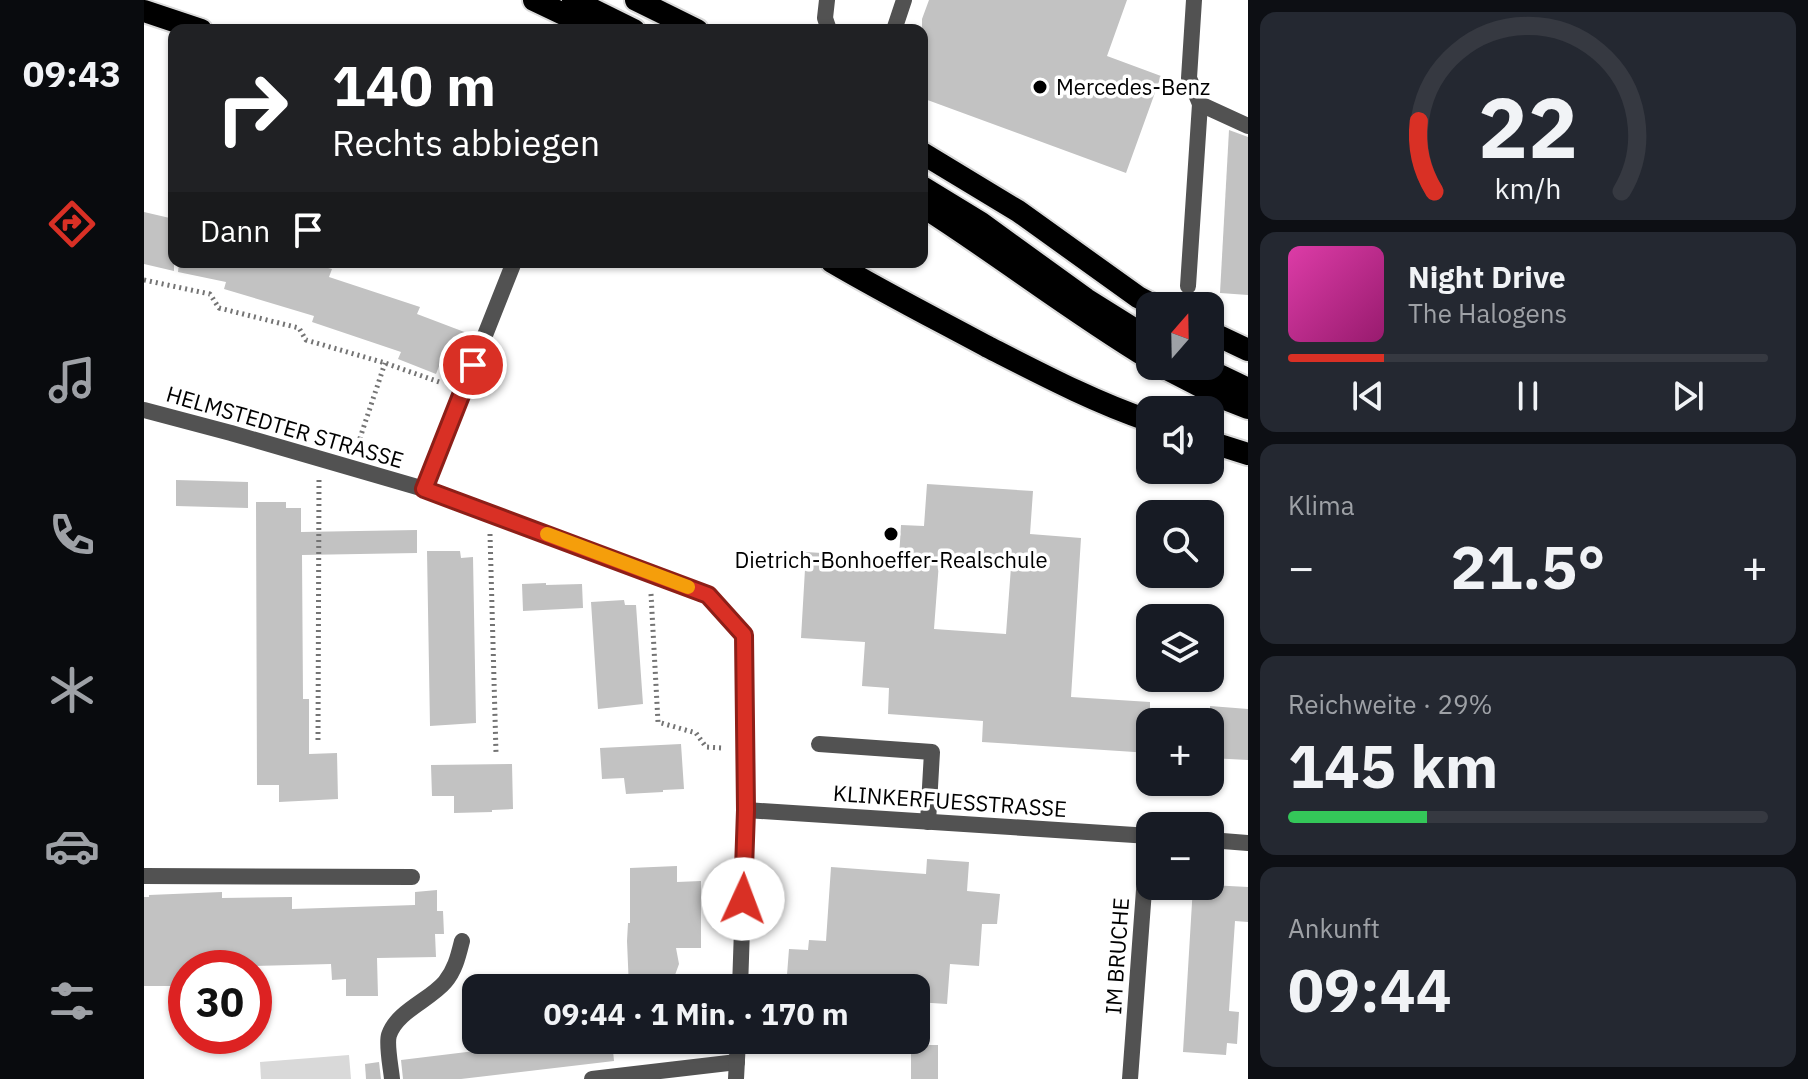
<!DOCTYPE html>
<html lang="de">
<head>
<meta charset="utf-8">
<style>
	:root { --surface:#171b24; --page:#242831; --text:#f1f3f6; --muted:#9ea1a6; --line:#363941; --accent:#d93025 }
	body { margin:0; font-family:"IBM Plex Sans",sans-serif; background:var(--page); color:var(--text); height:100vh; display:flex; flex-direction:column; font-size:30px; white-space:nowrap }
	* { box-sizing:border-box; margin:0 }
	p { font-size:26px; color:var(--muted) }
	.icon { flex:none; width:44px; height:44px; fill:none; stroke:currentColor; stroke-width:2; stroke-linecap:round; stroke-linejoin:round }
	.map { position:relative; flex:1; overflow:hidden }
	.side { display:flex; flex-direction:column; gap:12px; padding:12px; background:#0d0f14; width:560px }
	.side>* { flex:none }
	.banner { position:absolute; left:24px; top:24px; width:760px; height:244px; border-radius:16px; box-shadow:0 2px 6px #0004; background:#202124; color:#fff; overflow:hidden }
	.needle { width:52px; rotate:20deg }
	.tools { position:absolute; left:992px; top:292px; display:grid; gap:16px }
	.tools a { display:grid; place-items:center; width:88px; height:88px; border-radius:16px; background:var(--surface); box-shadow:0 2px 6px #0004; font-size:40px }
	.speed { position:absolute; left:24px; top:950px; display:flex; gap:16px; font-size:40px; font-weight:700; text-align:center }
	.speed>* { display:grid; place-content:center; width:104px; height:104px; border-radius:50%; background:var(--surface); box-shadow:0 2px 6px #0004; line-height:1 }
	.speed .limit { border:12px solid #d22; background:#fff; color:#111 }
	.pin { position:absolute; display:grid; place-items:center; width:68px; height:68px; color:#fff; margin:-34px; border:4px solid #fff; border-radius:50%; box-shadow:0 2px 8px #0007 }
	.me { position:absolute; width:88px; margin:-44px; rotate:2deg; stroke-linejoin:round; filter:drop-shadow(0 0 6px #0008) }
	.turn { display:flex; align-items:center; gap:28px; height:168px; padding:0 32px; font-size:36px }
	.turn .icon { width:104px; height:104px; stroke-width:2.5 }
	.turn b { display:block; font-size:56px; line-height:68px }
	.then { display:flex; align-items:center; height:76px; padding:0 32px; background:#0003; gap:16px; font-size:30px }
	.big { font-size:60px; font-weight:800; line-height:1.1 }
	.side .widget { flex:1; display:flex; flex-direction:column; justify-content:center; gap:12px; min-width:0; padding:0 28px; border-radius:16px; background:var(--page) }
	.side .dial { align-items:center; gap:0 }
	.dial svg { height:208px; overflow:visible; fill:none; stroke:var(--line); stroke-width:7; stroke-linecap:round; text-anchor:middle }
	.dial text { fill:var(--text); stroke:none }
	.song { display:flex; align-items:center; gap:24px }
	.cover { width:96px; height:96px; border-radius:12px; background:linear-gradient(135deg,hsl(320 70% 55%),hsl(320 70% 35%)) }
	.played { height:8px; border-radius:4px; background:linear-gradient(90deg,var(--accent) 20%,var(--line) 20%) }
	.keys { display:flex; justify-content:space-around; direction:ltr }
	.heat { display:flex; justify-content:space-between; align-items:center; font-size:44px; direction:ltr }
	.charge { height:12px; border-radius:6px; background:linear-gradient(90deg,#34c759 29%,var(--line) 0) }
	.trip { position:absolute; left:318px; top:974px; width:468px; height:80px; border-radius:16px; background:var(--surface); box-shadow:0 2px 6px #0004; font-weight:800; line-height:80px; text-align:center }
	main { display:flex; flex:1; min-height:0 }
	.menu { display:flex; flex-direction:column; width:144px; justify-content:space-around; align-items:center; background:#090b0e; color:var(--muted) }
	.menu .icon { width:56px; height:56px }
	.menu .current { color:var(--accent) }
	.menu b { font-size:36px; color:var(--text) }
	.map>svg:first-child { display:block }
</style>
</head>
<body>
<main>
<nav class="menu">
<b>09:43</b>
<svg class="icon current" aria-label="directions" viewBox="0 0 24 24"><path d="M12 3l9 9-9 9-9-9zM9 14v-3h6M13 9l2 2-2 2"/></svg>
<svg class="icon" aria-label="music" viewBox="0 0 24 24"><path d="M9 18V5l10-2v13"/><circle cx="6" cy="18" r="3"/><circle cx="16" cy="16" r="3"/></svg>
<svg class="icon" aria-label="phone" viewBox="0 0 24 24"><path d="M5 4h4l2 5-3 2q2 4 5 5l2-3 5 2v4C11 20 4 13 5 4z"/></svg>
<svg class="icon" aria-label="climate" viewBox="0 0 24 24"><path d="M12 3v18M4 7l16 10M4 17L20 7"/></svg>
<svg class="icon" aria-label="car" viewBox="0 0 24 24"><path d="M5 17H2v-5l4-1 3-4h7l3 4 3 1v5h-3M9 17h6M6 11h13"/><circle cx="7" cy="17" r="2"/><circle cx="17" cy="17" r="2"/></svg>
<svg class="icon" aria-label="filters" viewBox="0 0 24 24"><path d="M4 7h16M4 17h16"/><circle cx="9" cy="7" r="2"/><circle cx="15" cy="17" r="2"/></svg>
</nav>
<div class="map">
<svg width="1104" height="1079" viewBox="0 0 1104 1079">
	<rect width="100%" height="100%" fill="#fff"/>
	<!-- green -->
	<path fill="#d9d9d9" d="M205,1055L207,1079H117L116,1062Z"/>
	<!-- building -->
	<g fill="#c2c2c2" fill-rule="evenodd">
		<path d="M785,0H983L963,56L1017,76L982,173L778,98V19Z"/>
		<path d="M1085,130L1104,137V295L1076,293Z"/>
		<path d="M0,212L30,219V271L0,264Z"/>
		<path d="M35,262H162L188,269L185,277L276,307L273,314L323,333L314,358L300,353L292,374L254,359L257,352L168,322L170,316L80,289L82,282L34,272Z"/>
		<path d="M32,480L104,482V508L32,506Z"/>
		<path d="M783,484L889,491L886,534L937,538L927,697L1006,702V753L838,742L839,721L744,714L745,688L718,686L721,642L657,638L662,552L755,558L757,525L780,526ZM795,562L867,567L862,634L790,629Z"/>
		<path d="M112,502H142V508H157V532L273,530V553L158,555L159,699H165V754L193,753L194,799L135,802V785H113Z"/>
		<path d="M283,551H316L317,558L329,557L332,723L286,726Z"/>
		<path d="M402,583V585L438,584L439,608L379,611L378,584Z"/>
		<path d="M480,600L481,605H492L499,704L454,709L447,602Z"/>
		<path d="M1066,706L1104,709V760L1066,758Z"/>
		<path d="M537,744L540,789L519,790V792L482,794L480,778L458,779L456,748Z"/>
		<path d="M368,764L369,809L348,810V812L310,813V796H288L287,765Z"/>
		<path d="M783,859L825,862L823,891L856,894L853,924H838L835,966L806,964L803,1004L772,1002V988H642L645,949L664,950L665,940L682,941L687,867L782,874Z"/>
		<path d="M533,866V882L557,881V948H532L535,964L531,975H530V988H485L483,941L484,923H486V868Z"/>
		<path d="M1066,885L1104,887V922L1091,921L1085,1011L1095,1012L1093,1044L1083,1043L1082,1055L1039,1052L1049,886Z"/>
		<path d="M293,890V911H299L300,934H291L292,957L233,958L234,996H202V979L188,980L187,964L42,968L41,986H0V897H5V895L78,892V898L148,897V909L271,905V892Z"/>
		<path d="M423,1040H468L470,1061L317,1079H259L257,1060Z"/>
		<rect x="767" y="1045" width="27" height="34"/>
		<path d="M235,1062L237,1079H222L221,1064Z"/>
	</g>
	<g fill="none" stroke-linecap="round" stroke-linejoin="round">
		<defs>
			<g id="trunk">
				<path d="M390,0L453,30"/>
				<path d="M429,0L490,30"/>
				<path d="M492,0L553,30"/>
				<path d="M0,11L57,30"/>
				<path d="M778,153L874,211L994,297L1011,306"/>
				<path d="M778,187L837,223L942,299L1006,339"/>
				<path d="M778,206C855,255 928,312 1006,359"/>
				<path d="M688,262C739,292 792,319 844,347C897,374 950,402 1006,421"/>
				<path d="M1066,332L1104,350"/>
				<path d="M1017,366L1081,399L1104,408"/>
				<path d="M1056,366L1104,389"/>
				<path d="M1066,442L1104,454"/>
			</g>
		</defs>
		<!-- trunk casing -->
		<use href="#trunk" stroke="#dbdbdb" stroke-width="26"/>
		<!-- path -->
		<g stroke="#747474" stroke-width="5" stroke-dasharray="2 4" stroke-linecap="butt">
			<path d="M0,280L66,294L75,308L155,328L162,340L241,363L298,383"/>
			<path d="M212,450L241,363"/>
			<path d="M346,534L352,753"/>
			<path d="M507,594L514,722L552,733L562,747L579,748"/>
			<path d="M174,740L175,479"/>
		</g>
		<!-- service -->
		<g stroke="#525252" stroke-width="16">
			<path d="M683,0L681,18L685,30"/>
			<path d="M750,30L760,0"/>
			<path d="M1044,286L1056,104"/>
			<path d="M280,489L370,262"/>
			<path d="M675,744L788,752L784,822"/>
			<path d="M0,876L268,877"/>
			<path d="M248,1079C247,1068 242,1044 245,1035C253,1011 286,1000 301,982C311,970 314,957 318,941"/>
			<path d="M448,1079L593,1062"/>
		</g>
		<!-- minor -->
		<g stroke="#525252" stroke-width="16">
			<path d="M1050,0L1045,78L1056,104L1104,126"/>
			<path d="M0,410L87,433L294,493L564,595L600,635L602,810L596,988"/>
			<path d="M602,810L1006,836"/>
			<path d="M1066,840L1104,843"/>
			<path d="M592,1079L594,1040"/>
			<path d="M986,1079L1004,836"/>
		</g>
		<!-- trunk -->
		<use href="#trunk" stroke="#000" stroke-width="22"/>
	</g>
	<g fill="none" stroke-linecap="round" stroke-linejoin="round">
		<defs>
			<path id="route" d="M329,365L280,489L564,595L600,635L602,810L599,899"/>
		</defs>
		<!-- route casing -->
		<use href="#route" stroke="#8d1f18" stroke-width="20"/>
		<!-- route -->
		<use href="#route" stroke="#d93025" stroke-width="14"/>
		<!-- slow -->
		<path stroke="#f59e0b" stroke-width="14" d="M403,534L544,587"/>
	</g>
	<!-- markers -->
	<g fill="#000" stroke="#fff" stroke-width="3">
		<circle cx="896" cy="87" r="8"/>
		<circle cx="747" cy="534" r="8"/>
	</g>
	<g text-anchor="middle" stroke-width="7" stroke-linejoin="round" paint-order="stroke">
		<!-- poi labels -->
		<g font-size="22" fill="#000" stroke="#fff" text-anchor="start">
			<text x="912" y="95">Mercedes-Benz</text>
			<text x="747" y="568" text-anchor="middle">Dietrich-Bonhoeffer-Realschule</text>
		</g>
		<!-- street labels -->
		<g font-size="22" fill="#000" stroke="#fff">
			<text transform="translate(141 427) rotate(16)" y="8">HELMSTEDTER STRASSE</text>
			<text transform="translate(806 801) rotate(4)" y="8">KLINKERFUESSTRASSE</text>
			<text transform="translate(973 956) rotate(-86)" y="8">IM BRUCHE</text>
		</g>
	</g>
</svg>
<div class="tools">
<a><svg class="needle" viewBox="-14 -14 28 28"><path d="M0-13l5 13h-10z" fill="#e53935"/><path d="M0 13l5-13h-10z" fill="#9ea1a6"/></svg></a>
<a><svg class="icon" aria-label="sound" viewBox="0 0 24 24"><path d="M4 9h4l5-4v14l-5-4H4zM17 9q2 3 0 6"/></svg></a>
<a><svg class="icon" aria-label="search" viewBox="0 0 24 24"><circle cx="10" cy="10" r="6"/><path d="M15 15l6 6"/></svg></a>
<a><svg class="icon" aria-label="layers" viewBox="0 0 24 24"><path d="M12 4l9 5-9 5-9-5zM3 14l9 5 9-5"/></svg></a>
<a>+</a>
<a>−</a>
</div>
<div class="speed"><div class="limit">30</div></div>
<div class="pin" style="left:329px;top:365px;background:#d93025"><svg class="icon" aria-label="arrive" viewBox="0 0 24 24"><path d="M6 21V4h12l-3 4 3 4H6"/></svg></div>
<svg class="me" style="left:599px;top:899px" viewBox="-20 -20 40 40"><circle r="19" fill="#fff"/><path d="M0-13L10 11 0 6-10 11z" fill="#d93025"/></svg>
<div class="trip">09:44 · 1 Min. · 170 m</div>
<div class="banner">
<div class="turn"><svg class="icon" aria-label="right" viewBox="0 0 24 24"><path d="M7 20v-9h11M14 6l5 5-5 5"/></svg><div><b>140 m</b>Rechts abbiegen</div></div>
<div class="then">Dann<svg class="icon" aria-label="arrive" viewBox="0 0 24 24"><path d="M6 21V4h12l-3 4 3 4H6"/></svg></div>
</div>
</div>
<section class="side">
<div class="widget dial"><svg viewBox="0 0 100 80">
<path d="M14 69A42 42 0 1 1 86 69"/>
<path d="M14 69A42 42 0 0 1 8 42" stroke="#d93025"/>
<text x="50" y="56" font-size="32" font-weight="700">22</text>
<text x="50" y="72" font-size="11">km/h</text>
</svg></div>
<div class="widget">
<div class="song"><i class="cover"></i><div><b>Night Drive</b><p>The Halogens</p></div></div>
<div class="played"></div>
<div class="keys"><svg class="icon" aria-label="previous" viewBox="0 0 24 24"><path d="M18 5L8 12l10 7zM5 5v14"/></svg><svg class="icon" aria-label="pause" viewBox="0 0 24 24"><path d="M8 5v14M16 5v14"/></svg><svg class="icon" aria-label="next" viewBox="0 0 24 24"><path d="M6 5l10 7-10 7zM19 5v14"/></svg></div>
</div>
<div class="widget"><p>Klima</p>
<div class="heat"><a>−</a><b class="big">21.5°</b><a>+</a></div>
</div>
<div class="widget"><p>Reichweite · 29%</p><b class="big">145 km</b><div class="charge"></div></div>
<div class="widget"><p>Ankunft</p><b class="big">09:44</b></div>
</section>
</main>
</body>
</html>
